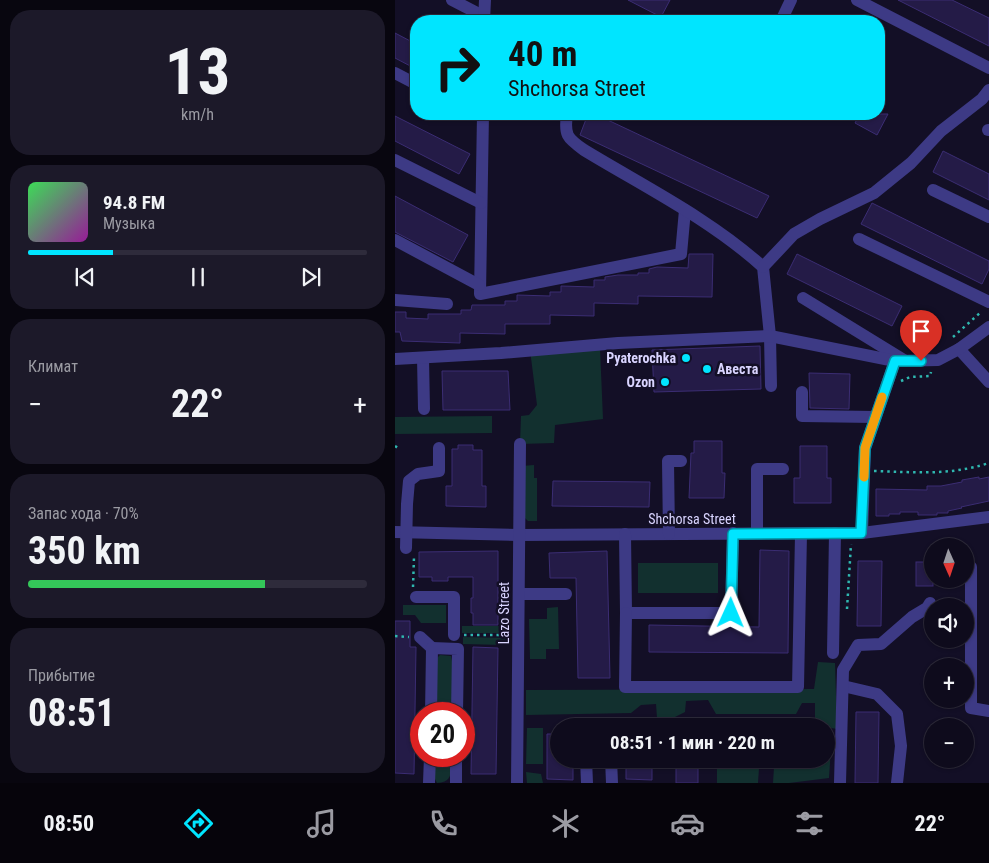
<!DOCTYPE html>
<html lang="ru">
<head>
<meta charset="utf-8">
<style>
	:root { --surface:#0e0b1c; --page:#1c1929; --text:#f1f3f6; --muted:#9b9ba3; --line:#2e2b3b; --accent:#00e5ff }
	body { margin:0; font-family:"Roboto Condensed",sans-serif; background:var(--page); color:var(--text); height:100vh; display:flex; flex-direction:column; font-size:19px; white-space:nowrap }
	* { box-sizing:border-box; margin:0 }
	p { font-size:16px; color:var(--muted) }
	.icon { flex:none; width:28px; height:28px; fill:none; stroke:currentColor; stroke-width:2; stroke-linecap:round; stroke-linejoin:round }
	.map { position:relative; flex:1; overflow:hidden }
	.side { display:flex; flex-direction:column; gap:10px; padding:10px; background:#08060f; width:395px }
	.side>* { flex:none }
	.banner { position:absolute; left:15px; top:15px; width:475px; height:105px; border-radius:20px; box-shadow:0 1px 4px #0004,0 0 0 1px var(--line); background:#00e5ff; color:#111; overflow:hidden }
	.needle { width:32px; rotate:177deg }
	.fabs { position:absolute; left:529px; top:538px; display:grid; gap:10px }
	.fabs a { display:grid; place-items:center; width:50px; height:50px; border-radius:50%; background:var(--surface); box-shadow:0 1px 4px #0004,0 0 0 1px var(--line); font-size:25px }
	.speed { position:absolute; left:15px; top:702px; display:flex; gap:10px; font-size:25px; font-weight:700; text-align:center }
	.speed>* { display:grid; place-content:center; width:65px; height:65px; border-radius:50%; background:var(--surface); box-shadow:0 1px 4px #0004,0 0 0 1px var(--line); line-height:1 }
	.speed .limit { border:8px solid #d22; background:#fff; color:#111 }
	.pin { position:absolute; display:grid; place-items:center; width:42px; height:42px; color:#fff; margin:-51px -21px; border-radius:50% 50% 50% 0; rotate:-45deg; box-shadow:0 0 5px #0007 }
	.pin .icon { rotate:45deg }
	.me { position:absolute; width:55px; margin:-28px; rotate:1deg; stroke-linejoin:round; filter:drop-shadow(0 0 4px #0008) }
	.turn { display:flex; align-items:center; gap:18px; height:105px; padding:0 15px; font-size:22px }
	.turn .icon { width:65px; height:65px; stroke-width:2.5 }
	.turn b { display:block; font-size:35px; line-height:42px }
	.big { font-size:38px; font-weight:700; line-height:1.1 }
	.side .tile { flex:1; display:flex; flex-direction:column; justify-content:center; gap:8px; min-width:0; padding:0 18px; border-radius:20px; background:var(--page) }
	.side .dial { align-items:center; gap:0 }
	.dial b { font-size:65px; line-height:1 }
	.song { display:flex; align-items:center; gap:15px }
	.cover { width:60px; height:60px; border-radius:8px; background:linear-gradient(135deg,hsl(130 70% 55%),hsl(300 70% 35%)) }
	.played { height:5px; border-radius:2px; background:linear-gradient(90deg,var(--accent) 25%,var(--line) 25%) }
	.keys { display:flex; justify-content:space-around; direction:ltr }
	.heat { display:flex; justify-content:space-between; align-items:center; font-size:28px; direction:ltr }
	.charge { height:8px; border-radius:4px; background:linear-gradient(90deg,#34c759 70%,var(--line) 0) }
	.trip { position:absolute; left:155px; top:718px; width:285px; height:50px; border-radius:25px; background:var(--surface); box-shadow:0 1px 4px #0004,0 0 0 1px var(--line); font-weight:700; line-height:50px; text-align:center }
	.dock { display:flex; height:80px; justify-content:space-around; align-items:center; background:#06040b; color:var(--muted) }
	.dock .icon { width:35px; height:35px }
	.dock .current { color:var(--accent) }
	.dock b { font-size:22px; color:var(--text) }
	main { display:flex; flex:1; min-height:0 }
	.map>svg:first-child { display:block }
</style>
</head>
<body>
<main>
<section class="side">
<div class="tile dial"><b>13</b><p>km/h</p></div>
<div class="tile">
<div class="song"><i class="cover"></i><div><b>94.8 FM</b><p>Музыка</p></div></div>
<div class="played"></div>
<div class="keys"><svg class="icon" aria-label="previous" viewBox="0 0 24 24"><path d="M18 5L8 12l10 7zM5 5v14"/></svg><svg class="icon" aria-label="pause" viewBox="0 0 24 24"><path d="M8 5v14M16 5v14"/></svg><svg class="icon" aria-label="next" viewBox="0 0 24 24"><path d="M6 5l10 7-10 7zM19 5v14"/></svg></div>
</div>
<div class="tile"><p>Климат</p>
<div class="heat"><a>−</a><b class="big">22°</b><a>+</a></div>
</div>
<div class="tile"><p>Запас хода · 70%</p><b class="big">350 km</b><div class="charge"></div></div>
<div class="tile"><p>Прибытие</p><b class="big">08:51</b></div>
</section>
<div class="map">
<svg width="594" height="783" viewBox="0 0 594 783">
	<rect width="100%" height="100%" fill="#130f26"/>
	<!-- green -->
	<g fill="#12302f">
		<path d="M205,348L208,419L160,425L159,443L125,444L126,416L134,415L142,405L135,350Z"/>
		<path d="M97,416V433L0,434V417Z"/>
		<path d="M139,465V478H142V521H133L128,516L127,466Z"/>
		<rect x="243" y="563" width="80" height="30"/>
		<path d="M8,605H51V623H26L20,615H8Z"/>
		<path d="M163,607L164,649H151V659H135L134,619H152V608Z"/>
		<rect x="67" y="626" width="46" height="7"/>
		<path d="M68,637L112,638L109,645L68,644Z"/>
		<path d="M45,655L56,656L57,661V714H40L41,659Z"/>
		<path d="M423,662L440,663L442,729L420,725V703H407L401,714H321L313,700L291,701L290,712L278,718H262L261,704L246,705L236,713L131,715V690L419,689Z"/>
		<path d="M132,728H148V764H131Z"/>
		<path d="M431,732L437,733L434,778L394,783H378L379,767H421L422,759H431Z"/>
		<path d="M39,756H56C56,769 59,783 42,783L39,777Z"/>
		<path d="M322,767L364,768L363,783H322Z"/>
		<path d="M131,772L146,774L148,783H132Z"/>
	</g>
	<!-- building -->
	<g fill="#241b47" stroke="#3b2d73">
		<path d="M233,0H275L266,17Z"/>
		<path d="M503,0H557L594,18V46Z"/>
		<path d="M0,33L21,44V69L0,58Z"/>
		<path d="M193,114H200L374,196L362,218L185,135Z"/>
		<path d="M465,114H493L482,135L460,123Z"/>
		<path d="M0,116L75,154L64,174L0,141Z"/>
		<path d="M548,151L594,174V200L538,172Z"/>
		<path d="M0,196L73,235L58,262L0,232Z"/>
		<path d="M477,203L594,261V269L587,284L466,224Z"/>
		<path d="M294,254H318L317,297L243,296V304L199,303V316L155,315V324H110V334L65,333V343L7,341L5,332H0V312H11V318L33,319V314H66V310H76L77,305H110V301H122V295L155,296V292H166V286L199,287V280H210V277L223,275H243V273H254V269L262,267L293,268Z"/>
		<path d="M402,254L507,306L497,326L392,274Z"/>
		<path d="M365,346L366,389L259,392L257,350Z"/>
		<path d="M47,371H113L115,410H48Z"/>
		<path d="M414,373L455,374L454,409L415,408Z"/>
		<path d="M299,441H327V473H330L329,498H294L296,453H299Z"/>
		<path d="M63,445H78V450H87V486H91V507L51,506V486H57V449H63Z"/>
		<path d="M405,446H432V478H436V503H399V478H405Z"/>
		<path d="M584,477V479L594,477V501L566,507L567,508L553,511V513H542V515H523V512H505V514H494V516H481V489L532,490V486H546L567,482V480Z"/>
		<path d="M158,481L255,482L254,507L157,506Z"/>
		<path d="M365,550L394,551L393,653L254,652V625L364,627Z"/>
		<path d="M103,551V625H78V613H76V598H78V577H53V581H37V577H24V552Z"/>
		<path d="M212,551L215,678H183L181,578H155L154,553Z"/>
		<path d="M463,561H487L486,626H462Z"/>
		<rect x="521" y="562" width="17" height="24"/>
		<path d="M0,621H15V647H21L19,774L0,773Z"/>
		<path d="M78,647L103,648L101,774H76Z"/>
		<path d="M461,712H484L483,783H460Z"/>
		<path d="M152,734H164V759H178V780L152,779Z"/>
		<path d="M231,759H257V780L231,779Z"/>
		<rect x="281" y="759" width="22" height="24"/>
	</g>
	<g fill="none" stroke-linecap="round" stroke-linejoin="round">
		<!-- path -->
		<g stroke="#2fb8b0" stroke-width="2.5" stroke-dasharray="2.5 4" stroke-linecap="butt">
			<path d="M558,337L586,312"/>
			<path d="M506,381L515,377L535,376L536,372"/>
			<path d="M0,446L3,448"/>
			<path d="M479,471C520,472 554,476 594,463"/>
			<path d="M18,587L19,557"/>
			<path d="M452,609L456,544"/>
			<path d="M69,635H111"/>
			<path d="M0,636L14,637"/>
		</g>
		<!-- minor -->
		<g stroke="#3d3a85" stroke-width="12">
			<path d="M57,0L90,17"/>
			<path d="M462,0L594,68"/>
			<path d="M89,21L90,0"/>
			<path d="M386,21L396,0"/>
			<path d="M0,73L21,84"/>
			<path d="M88,114L85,294L286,254L290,210"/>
			<path d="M172,114C169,135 172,138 189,150C250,187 315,219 368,267L375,336L376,386"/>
			<path d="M593,130H594"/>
			<path d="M0,160L86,203"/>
			<path d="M538,190L594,217"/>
			<path d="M464,239L594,302"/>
			<path d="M0,240L84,285"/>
			<path d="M368,267L399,234L425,219L479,193L516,163L546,131L587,99L594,90"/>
			<path d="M408,298L509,360"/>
			<path d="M0,300L52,304"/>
			<path d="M564,349L594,382"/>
			<path d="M28,358L29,409"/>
			<path d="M0,359L106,353L223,343L375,336L500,361"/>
			<path d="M407,392V416L480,417"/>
			<path d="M0,532L124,535L467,533L594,517"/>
			<path d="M362,533V469H388"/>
			<path d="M467,533L470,448L500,361L543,360L564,349L594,327"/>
			<path d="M230,534L231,613H336L338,533"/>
			<path d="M274,534L273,461H286"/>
			<path d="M11,548L12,504L14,481L23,474L44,471V448"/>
			<path d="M576,567V708L594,711"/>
			<path d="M124,594H171"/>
			<path d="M21,597H59V635"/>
			<path d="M231,613L230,687H403L406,534"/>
			<path d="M25,637L37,648"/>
			<path d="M438,653L440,533"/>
			<path d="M448,686L482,694L502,714L506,746L502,783"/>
			<path d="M36,714L37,648L63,649L62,714"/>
			<path d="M191,759L192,783"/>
			<path d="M216,759L217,783"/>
			<path d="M34,783L35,756"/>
			<path d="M61,783V756"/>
			<path d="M122,783L125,444"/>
			<path d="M445,783L448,670L463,645L486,644L517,617L532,608L535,603"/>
		</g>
	</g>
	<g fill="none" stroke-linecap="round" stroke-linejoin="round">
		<defs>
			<path id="route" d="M336,613L338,534L466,533L470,448L500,361H526"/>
		</defs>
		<!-- route casing -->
		<use href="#route" stroke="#0095a6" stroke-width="12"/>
		<!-- route -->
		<use href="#route" stroke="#00e5ff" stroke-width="9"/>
		<!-- slow -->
		<path stroke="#f59e0b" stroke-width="9" d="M469,477L470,448L487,397"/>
	</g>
	<!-- markers -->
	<g fill="#00e5ff" stroke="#130f26" stroke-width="2">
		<circle cx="291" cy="358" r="5"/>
		<circle cx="312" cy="369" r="5"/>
		<circle cx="270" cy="382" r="5"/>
	</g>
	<g text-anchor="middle" stroke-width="5" stroke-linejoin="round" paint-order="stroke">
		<!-- poi labels -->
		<g font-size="14" font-weight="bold" fill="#d9d4ff" stroke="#130f26" text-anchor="end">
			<text x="281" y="363">Pyaterochka</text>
			<text x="322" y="374" text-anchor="start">Авеста</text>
			<text x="260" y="387">Ozon</text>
		</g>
		<!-- street labels -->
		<g font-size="14" fill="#d9d4ff" stroke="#130f26">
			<text x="297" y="524">Shchorsa Street</text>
			<text transform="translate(109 613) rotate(-90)" y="5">Lazo Street</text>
		</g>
	</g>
</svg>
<div class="fabs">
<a><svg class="needle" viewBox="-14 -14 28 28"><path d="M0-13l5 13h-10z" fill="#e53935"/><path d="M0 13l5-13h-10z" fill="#9b9ba3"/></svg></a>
<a><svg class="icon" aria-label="sound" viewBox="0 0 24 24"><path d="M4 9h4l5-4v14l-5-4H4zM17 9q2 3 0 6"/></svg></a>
<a>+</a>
<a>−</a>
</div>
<div class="speed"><div class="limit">20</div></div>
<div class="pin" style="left:526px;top:361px;background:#d93025"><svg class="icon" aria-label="arrive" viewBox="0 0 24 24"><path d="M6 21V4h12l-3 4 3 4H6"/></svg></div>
<svg class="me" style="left:336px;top:613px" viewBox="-20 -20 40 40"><path d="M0-17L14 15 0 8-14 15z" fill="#00e5ff" stroke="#fff" stroke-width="4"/></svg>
<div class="trip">08:51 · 1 мин · 220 m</div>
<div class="banner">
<div class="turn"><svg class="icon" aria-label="right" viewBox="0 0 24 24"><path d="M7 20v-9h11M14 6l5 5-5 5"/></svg><div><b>40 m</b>Shchorsa Street</div></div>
</div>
</div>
</main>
<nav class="dock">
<b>08:50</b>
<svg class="icon current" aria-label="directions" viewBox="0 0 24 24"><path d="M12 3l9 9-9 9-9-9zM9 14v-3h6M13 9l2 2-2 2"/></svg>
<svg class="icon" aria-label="music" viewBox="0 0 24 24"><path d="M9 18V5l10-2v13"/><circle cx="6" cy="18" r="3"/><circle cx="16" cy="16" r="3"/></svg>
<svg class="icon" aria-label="phone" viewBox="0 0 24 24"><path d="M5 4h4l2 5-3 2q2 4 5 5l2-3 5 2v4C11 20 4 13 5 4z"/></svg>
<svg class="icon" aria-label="climate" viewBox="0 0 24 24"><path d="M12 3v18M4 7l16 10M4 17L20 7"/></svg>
<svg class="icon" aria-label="car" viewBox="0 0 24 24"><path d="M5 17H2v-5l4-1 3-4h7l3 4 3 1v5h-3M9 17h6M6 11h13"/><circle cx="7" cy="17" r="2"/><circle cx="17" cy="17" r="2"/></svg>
<svg class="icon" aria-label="filters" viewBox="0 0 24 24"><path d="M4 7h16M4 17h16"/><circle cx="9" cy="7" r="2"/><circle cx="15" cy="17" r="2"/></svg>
<b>22°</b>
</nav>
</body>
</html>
